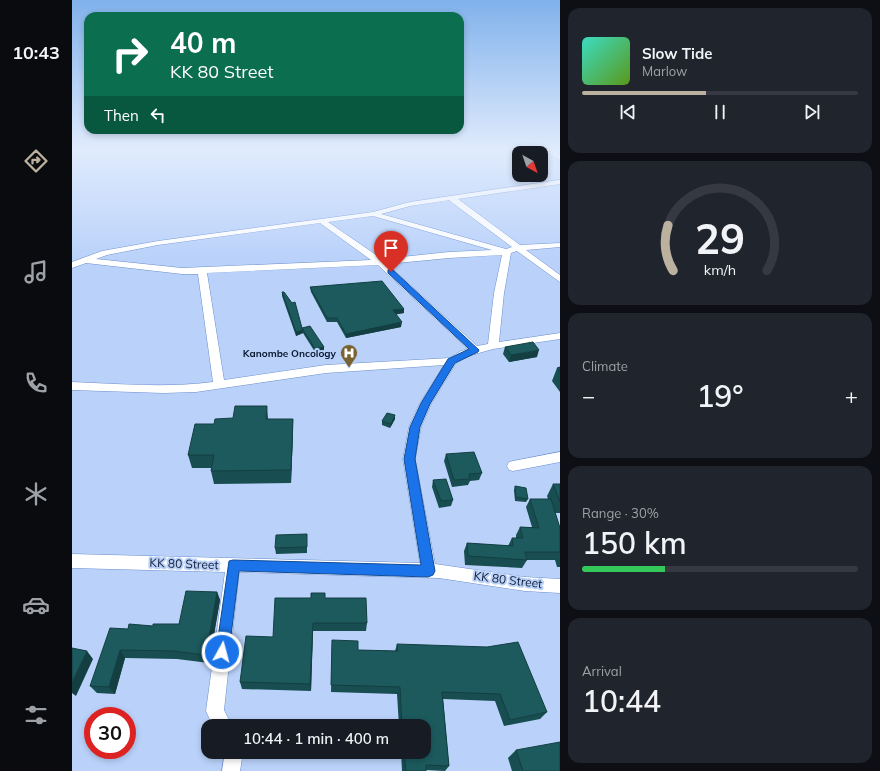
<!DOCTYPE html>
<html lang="en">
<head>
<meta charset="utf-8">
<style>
	:root { --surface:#171b24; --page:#20242c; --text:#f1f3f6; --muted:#9ea1a6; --line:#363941; --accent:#bbb19e }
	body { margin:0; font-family:Mulish,sans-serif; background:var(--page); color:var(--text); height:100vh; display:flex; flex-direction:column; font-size:15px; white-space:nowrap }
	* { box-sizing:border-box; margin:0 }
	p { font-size:13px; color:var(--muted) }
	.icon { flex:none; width:22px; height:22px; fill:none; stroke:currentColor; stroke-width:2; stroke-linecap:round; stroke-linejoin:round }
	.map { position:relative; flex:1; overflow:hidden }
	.drawer { display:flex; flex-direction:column; gap:8px; padding:8px; background:#0d0f14; width:320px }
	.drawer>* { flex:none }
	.top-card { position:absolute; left:12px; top:12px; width:380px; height:122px; border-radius:12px; box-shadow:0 2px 6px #0003; background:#0b6e4f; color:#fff; overflow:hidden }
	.needle { width:26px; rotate:140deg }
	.fabs { position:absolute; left:440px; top:146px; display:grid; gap:8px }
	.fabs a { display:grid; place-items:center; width:36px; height:36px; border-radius:8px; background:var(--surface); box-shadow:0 2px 6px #0003; font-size:20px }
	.speed { position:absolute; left:12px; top:707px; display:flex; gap:8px; font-size:20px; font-weight:700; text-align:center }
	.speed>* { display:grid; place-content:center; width:52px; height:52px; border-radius:50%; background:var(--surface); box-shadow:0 2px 6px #0003; line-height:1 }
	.speed .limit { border:6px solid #d22; background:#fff; color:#111 }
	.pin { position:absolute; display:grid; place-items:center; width:34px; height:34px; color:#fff; margin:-41px -17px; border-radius:50% 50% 50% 0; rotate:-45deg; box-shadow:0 0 4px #0007 }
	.pin .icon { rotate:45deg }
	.me { position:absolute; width:44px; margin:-22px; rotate:7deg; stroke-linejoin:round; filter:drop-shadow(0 0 3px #0008) }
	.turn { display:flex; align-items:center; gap:14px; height:84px; padding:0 20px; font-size:18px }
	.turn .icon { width:52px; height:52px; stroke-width:2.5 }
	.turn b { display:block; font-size:28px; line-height:34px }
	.then { display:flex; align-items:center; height:38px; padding:0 20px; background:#0003; gap:8px; font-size:15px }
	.big { font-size:30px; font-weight:600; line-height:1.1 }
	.drawer .card { flex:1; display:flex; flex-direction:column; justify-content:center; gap:6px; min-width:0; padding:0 14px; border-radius:12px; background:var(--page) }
	.drawer .dial { align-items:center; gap:0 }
	.dial svg { height:104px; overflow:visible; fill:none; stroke:var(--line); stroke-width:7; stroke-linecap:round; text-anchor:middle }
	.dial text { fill:var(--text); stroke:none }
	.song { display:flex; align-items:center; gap:12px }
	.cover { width:48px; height:48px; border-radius:6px; background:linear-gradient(135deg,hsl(170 70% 55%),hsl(90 70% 35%)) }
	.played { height:4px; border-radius:2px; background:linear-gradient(90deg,var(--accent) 45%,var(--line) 45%) }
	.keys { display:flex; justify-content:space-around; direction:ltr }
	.heat { display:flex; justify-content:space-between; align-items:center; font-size:22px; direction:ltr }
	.charge { height:6px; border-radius:3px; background:linear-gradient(90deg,#34c759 30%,var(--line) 0) }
	.trip { position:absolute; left:129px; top:719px; width:230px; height:40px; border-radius:12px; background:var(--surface); box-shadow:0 2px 6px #0003; font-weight:600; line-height:40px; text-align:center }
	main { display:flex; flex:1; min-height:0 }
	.tabs { display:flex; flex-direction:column; width:72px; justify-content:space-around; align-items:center; background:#090b0e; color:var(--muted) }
	.tabs .icon { width:28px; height:28px }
	.tabs .active { color:var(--accent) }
	.tabs b { font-size:18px; color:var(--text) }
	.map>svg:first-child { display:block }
</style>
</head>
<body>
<main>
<nav class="tabs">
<b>10:43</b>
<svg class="icon active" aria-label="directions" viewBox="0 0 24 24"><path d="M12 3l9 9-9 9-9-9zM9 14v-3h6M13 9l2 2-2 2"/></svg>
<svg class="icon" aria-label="music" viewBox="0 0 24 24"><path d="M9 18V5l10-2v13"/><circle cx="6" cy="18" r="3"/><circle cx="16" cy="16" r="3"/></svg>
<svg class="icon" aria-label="phone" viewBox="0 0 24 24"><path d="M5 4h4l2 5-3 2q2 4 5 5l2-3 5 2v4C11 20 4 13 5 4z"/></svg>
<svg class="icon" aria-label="climate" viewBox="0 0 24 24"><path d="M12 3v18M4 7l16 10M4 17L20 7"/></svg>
<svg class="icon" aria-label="car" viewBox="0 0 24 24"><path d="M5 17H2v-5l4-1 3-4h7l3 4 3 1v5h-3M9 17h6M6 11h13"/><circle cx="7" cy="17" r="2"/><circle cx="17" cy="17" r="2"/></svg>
<svg class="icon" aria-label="filters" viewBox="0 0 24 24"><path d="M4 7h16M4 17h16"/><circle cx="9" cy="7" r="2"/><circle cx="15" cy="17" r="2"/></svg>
</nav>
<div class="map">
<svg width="488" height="771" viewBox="0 0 488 771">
	<rect width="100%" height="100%" fill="#bad2fa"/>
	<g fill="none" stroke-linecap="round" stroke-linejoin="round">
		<defs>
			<g id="minor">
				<path d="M473,150H480L488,155V160Z"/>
				<path d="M488,180V184L386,199L448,245L488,243V247L454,250L488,275V282L445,251L439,253L432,293L427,342L488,333V339L421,349L396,356L384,363L359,404L349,427L343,459L363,564L453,577L488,579V593L453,591L367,578L167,572L152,710L160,726H141L134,711L153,572L0,568V554L348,563L331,459L337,427L348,403L372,365L254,373L124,392L91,393L0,390V382C47,384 95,388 141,382L126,274H110L14,263L0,268V262L30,251L86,241L301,212L338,202ZM378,200V201L440,247L434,249L309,214L338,206ZM301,216L420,250L377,252L310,259L256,222ZM248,223L299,260L110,268L24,259L35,255L86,245ZM430,255L422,293L416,344L405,346L315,264L377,258ZM306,265L396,349L389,351L378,358L254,365L152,380L135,273Z"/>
				<path d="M488,452V462L441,471L437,470L435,466L437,462L441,461Z"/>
				<path d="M153,752H171L168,771H150Z"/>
			</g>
		</defs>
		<!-- minor casing -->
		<use href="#minor" stroke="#6a8ecc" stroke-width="1"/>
		<!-- minor -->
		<use href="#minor" fill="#fff" fill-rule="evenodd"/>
	</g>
	<!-- wall -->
	<g fill="#184d51">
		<path d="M238,287L332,309V313L324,314L329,327L274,338L265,322H255L239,292Z"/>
		<path d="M210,292L230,328L252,347V350L243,352L231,333L224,336L210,296Z"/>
		<path d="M433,347L465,357L437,362L431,354Z"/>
		<path d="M488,367V392L480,381L485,368Z"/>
		<path d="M196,419H221V432L219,483L142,484L139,471V468H120L116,455L142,424Z"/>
		<path d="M323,419L318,428L310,425V421Z"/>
		<path d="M374,454L410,473L407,480L398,481L396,485L380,487L372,461Z"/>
		<path d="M361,480L381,500L379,506L367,508L360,487Z"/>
		<path d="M481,484H488V513H483L488,528V567H485L483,560H455L450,568L393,565L392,551L395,543L436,546L440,538H444V535L448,527H460L454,507L458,499H476L475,496Z"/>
		<path d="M443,486L456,499L454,502L443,501L442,490Z"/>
		<path d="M235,534V553L204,554L203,548Z"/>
		<path d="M145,592L148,600L137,663L105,659L53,658L43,694L25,693L18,686L56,629L107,624Z"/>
		<path d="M239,598H253L295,623L294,631H241L239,691L170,689L168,682L201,637Z"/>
		<path d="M260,640L286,650L323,651L325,644L475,712L468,719L432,726L423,701L371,699L377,766L373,771L354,770V771H330L329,752H352V726H327L325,694L259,692Z"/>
		<path d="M444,750L488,771H440L436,758Z"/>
	</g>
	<!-- shaded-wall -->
	<g fill="#143f42">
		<path d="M332,309V313L321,315V310Z"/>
		<path d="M330,322L329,327L274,338V334Z"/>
		<path d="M231,330V333L224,336V332Z"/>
		<path d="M252,347V350L243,352V349Z"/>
		<path d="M467,350L465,357L437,362L439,355Z"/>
		<path d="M195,406L196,419H194Z"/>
		<path d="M323,415V419L318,428L319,424Z"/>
		<path d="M221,419V432L219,483V470Z"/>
		<path d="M145,592L148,600L137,663L134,655Z"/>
		<path d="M241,623V631L239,691L238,684Z"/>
		<path d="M48,650L53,658L43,694L37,687Z"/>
		<path d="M15,651L21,659L4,696L0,693V682Z"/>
	</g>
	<!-- building -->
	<g fill="#1c5a5e" stroke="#143f42">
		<path d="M310,281L332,309L321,310L330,322L274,334L265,318H255L238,287Z"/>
		<path d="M210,292H212L220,303L223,302L230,328L238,326L252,347L243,349L230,328L231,330L224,332Z"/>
		<path d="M461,342L467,350L439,355L433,347Z"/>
		<path d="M488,367V372L485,368Z"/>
		<path d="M163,406H195L194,419H221L219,470L139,471L142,455H116L123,424H142L143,419L161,418Z"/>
		<path d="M315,413L323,415L319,424L310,421Z"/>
		<path d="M402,452L410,473L397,474L398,479L382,480L374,454Z"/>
		<path d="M374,479L381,500L369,501L361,480Z"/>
		<path d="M481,484H488V502Z"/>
		<path d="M443,486L454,488L456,499L444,497Z"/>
		<path d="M458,499H479L488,528V552H453L455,560L396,556L395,543L441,546L440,538H451L448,527L467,528Z"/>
		<path d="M235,534V547L203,548L204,535Z"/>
		<path d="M114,591L145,592L134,655L101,651L48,650L37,687L18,686L38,628L56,629L57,624L81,626V624H107Z"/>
		<path d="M239,593H253V598H294L295,623H241L238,684L168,682L174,636L201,637L203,598H239Z"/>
		<path d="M260,640L286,641V650L326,651L325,644L415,647L446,642L475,712L438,720L428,694L370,692L377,766L354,765V771H334L332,752H352V726H330L328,687L259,685Z"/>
		<path d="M0,648L15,651L0,682Z"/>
		<path d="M488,742V771H451L444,750Z"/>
	</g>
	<!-- sky -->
	<linearGradient id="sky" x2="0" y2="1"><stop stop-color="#80b1eb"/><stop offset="0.58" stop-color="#e0ebfd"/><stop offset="1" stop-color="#e0ebfd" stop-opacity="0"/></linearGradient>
	<rect width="488" height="258" fill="url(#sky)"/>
	<!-- route -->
	<path fill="#1a73e8" stroke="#114b97" d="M319,269L321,270L407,350L406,352L383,363L358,404L348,427L343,459L363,571L361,575L356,577L167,571L157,652L155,657L150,659L146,657L144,652L157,561L161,560L349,565L332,459L338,427L349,403L376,359L397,349L316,273V270Z"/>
	<!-- icons -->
	<defs>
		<symbol id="hospital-pin" viewBox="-11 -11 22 30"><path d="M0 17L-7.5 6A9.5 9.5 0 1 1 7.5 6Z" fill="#7a6132" stroke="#bad2fa"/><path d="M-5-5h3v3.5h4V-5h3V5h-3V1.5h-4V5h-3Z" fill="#fff"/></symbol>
	</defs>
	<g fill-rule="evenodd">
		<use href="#hospital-pin" x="267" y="343" width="20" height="27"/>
	</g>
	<g text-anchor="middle" stroke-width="4" stroke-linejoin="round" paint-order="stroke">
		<!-- poi labels -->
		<g font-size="10" font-weight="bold" fill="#0b1830" stroke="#bad2fa" text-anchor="end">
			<text x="264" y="357">Kanombe Oncology</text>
		</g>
		<!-- near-street labels -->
		<g font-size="12" fill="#0b1830" stroke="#bad2fa">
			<text transform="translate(112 564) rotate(2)" y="4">KK 80 Street</text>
			<text transform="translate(436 580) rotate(7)" y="4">KK 80 Street</text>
		</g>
	</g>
</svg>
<div class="fabs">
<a><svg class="needle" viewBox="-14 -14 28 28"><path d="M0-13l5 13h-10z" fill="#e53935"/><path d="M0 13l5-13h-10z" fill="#9ea1a6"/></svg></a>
</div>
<div class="speed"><div class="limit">30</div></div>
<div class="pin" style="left:319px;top:272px;background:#d93025"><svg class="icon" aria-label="arrive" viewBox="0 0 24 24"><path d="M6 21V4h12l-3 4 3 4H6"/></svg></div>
<svg class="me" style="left:150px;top:652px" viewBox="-20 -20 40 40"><circle r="17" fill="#1a73e8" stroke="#fff" stroke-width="3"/><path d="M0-11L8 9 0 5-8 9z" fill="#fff"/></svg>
<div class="trip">10:44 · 1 min · 400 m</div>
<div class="top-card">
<div class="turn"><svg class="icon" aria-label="right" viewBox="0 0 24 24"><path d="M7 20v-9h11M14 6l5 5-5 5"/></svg><div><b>40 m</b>KK 80 Street</div></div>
<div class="then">Then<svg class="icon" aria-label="left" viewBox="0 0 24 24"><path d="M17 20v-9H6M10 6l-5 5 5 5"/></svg></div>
</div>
</div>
<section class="drawer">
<div class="card">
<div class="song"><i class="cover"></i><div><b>Slow Tide</b><p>Marlow</p></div></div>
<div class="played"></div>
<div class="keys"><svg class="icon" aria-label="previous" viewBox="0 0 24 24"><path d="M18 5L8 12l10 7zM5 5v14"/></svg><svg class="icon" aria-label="pause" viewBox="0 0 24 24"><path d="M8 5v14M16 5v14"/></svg><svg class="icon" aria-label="next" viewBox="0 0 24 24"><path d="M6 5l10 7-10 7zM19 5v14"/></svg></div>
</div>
<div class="card dial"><svg viewBox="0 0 100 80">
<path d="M14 69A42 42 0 1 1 86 69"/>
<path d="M14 69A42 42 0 0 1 10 34" stroke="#bbb19e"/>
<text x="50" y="56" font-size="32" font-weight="700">29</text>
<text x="50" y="72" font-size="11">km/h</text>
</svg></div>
<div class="card"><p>Climate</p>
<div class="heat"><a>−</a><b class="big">19°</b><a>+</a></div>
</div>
<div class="card"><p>Range · 30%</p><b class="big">150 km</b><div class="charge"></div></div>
<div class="card"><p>Arrival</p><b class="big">10:44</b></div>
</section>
</main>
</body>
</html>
